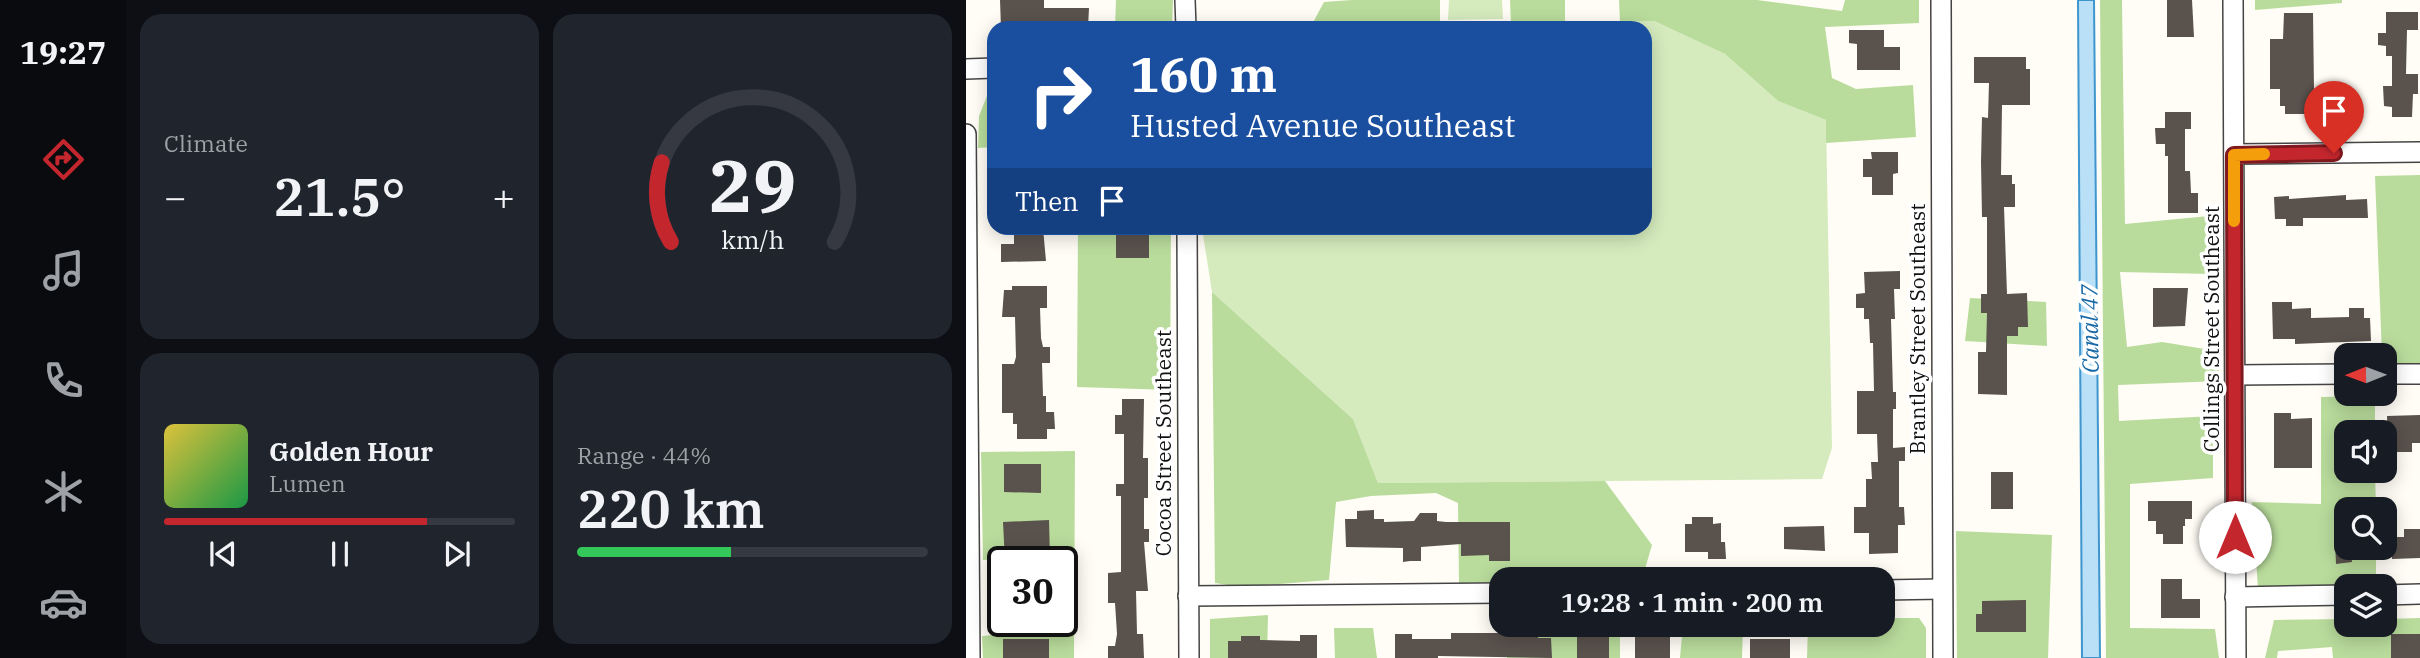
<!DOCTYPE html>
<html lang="en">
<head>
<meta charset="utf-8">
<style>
	:root { --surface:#171b24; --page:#20242c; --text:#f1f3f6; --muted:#9ea1a6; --line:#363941; --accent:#c4262e }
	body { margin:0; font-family:"IBM Plex Serif",serif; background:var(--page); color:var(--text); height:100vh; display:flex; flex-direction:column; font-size:26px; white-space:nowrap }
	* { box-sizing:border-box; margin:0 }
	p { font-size:23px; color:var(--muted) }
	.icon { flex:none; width:38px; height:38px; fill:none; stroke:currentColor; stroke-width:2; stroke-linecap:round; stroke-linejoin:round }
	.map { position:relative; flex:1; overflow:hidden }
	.panel { display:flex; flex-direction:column; gap:14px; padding:14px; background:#0d0f14; width:840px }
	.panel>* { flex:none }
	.hud { position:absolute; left:21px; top:21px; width:665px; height:214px; border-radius:21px; box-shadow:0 4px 18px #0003; background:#1a4fa0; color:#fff; overflow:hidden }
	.needle { width:46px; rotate:269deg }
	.controls { position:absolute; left:1368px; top:343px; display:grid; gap:14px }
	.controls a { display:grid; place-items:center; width:63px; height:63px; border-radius:14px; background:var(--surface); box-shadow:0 4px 18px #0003; font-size:35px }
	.speed { position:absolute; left:21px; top:546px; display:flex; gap:14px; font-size:35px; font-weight:700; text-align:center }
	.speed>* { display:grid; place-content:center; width:91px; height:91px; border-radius:50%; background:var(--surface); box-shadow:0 4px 18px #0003; line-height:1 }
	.speed .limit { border:4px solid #111; border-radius:10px; background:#fff; color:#111 }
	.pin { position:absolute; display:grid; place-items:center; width:60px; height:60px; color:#fff; margin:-72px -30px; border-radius:50% 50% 50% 0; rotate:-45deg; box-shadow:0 0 7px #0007 }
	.pin .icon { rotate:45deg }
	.me { position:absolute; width:77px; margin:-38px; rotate:0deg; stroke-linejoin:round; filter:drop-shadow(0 0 5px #0008) }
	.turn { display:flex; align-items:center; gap:24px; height:147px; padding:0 28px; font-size:32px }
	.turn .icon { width:91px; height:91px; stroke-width:2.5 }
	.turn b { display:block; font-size:49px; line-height:60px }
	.then { display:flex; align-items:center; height:66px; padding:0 28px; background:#0003; gap:14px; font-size:26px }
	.big { font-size:52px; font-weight:600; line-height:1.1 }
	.panel .card { flex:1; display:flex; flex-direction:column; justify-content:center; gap:10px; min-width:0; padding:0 24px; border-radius:21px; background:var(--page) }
	.panel .dial { align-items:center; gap:0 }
	.dial svg { height:182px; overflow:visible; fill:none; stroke:var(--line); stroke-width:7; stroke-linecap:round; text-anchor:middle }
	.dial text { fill:var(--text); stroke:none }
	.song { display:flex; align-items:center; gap:21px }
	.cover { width:84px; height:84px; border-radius:10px; background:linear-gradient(135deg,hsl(50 70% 55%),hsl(140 70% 35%)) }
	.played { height:7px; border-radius:4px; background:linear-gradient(90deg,var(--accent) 75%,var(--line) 75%) }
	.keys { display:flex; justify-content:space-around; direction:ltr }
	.heat { display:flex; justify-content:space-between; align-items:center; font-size:38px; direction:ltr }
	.charge { height:10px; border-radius:5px; background:linear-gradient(90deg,#34c759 44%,var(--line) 0) }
	.panel .tiles { flex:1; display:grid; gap:14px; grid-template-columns:repeat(2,1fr) }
	.trip { position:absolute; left:523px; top:567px; width:406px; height:70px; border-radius:21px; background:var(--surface); box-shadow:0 4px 18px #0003; font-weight:600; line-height:70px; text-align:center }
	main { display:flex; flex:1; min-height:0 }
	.tabs { display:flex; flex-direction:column; width:126px; justify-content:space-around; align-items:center; background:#090b0e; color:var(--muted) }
	.tabs .icon { width:49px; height:49px }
	.tabs .on { color:var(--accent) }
	.tabs b { font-size:32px; color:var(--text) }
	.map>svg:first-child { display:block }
</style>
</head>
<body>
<main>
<nav class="tabs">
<b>19:27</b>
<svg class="icon on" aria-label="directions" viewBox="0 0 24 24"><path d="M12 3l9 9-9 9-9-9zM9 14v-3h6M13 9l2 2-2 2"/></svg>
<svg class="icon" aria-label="music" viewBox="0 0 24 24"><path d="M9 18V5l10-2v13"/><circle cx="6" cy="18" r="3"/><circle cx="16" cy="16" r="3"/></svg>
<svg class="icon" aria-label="phone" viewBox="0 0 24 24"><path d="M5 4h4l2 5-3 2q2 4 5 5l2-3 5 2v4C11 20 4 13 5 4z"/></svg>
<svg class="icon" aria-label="climate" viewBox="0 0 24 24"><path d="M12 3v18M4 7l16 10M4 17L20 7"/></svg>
<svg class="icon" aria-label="car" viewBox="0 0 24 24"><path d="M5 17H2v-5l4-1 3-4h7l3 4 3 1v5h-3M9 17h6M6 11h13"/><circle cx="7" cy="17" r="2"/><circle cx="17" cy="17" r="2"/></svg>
</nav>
<section class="panel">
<div class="tiles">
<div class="card"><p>Climate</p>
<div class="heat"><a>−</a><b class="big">21.5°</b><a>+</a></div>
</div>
<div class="card dial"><svg viewBox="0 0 100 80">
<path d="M14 69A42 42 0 1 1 86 69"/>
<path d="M14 69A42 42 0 0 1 10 34" stroke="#c4262e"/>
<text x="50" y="56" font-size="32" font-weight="700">29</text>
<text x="50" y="72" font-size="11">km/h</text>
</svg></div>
<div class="card">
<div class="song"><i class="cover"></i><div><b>Golden Hour</b><p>Lumen</p></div></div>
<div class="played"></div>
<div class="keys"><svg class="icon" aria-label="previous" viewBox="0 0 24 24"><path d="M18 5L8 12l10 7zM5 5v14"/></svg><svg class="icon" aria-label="pause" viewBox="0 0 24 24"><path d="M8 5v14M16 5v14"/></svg><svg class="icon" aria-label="next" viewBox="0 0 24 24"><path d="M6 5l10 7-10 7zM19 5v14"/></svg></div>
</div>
<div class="card"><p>Range · 44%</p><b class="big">220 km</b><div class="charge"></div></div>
</div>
</section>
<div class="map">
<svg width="1454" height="658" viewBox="0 0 1454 658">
	<rect width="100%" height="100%" fill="#fffdf5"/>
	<!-- green -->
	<g fill="#d5ebbd">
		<path d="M483,0H536L537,19L482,20Z"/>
		<path d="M688,21L759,54L812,101L860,120L866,448L856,479L412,483L387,419L246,292L236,228H679V28H474Z"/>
	</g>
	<!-- forest -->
	<g fill="#b9dc9c">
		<path d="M150,0H207L206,28H149Z"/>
		<path d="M386,0H474V28H344L358,2Z"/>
		<path d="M544,0H599V24L545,25Z"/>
		<path d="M653,0H791L876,11L879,0H953V23L859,27L866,78L890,89L947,85L950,137L860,143V120L812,101L759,54L688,21L654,22Z"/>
		<path d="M1134,0H1156L1159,224L1243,216L1246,274L1154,272L1161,347L1196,342L1251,351L1254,381L1152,385L1153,421L1247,416V478L1164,484V628L1249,629L1253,658H1140Z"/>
		<path d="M1289,0H1376V3L1289,10Z"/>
		<path d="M25,86H28V147L12,148L13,116Z"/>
		<path d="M1454,175V365H1419V355H1416L1409,176Z"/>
		<path d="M112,228H205L204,390L111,387Z"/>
		<path d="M246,292L387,419L412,483L639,481L686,545L676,579H536L535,582L493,583L492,503L470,493L405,496L370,502L363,580L274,587L249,583Z"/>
		<path d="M1004,298L1080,302L1081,346L999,341Z"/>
		<path d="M1409,396V432H1381V471H1409L1410,509H1381V548H1410V586L1292,588L1286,502L1355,504V397Z"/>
		<path d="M109,451L108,658H17L16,636L94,629L96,562V557L17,560L15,452Z"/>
		<path d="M990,531L1086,535L1082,658H991Z"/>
		<path d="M302,615L301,658H244V619Z"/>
		<path d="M917,618H953L960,628V658H841L842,625H917Z"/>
		<path d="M1454,618V658H1367L1366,647L1312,651L1311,658H1299L1308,620L1381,619V625H1419V619Z"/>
		<path d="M543,625H654V658H541Z"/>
		<path d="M717,625H777L776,658H714Z"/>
		<path d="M368,628H407L411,658H369Z"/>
	</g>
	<!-- water -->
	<path fill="#b9e0f7" stroke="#3f96cf" stroke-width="2" d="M1112,0H1128L1134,658H1116Z"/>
	<!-- building -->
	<g fill="#5a524d">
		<path d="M34,0H78V8H123L122,28H35Z"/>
		<path d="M1201,0H1226L1228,37H1201Z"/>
		<path d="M1420,12H1452V30H1441L1440,74H1452V94H1447L1446,117H1426V107L1418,106L1417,86H1426V56H1420V46L1412,45V33H1420Z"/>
		<path d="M1318,13H1347L1348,89H1356V104L1348,105L1349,114H1319V106H1314V89H1304V39H1317Z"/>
		<path d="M883,30H918V47H934V70H891V44L883,43Z"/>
		<path d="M1008,57H1060V69H1064V105H1036L1035,175H1046V184H1049V207H1038L1041,294L1061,293L1062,327H1052V336H1041V395L1012,394V352H1020L1021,313H1015V294H1021V217H1016L1015,162L1016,117L1022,118L1023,83H1008Z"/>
		<path d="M1199,112H1225V129H1219V171H1224L1225,193H1232V213H1202V156H1199V144H1190L1189,128H1199Z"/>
		<path d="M905,152H932V173L927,174V195H906V177H897V159H906Z"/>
		<path d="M1380,195V200L1401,199L1402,218H1337V226H1320V219H1309L1308,197L1323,196V199Z"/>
		<path d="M48,228H77L80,261L35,262V244H48Z"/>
		<rect x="150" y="228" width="33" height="30"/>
		<path d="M934,271V289H928L929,319H925L927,392H930V409H927V448L939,447V461H933V507H938L939,525H932V553L903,554V533H888V507H900V479H906L905,462H912L911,434H891V391H908L907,343H904L903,319H898V308H890V294L899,293L898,272Z"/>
		<path d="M46,286H81V308H74L75,338L77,347H84V363H76L77,396H80V412H88L89,429H81V439H51V424H47V413H36V364H48L50,357L49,317H36L38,290H46Z"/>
		<path d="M1187,288H1222L1219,326L1187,327Z"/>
		<path d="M1306,302H1326V309L1345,308V318L1383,317V308H1398V318H1404L1405,341L1329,344V339H1307Z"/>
		<path d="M156,399H178L177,458H182V498H178V529H183V542H178L182,591H170L171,634H177L178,658H142V646H149L151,634L149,603H142V573L155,572V496H150V484H158V434H149V415H156Z"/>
		<path d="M1308,413H1325V419L1346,418V468H1308Z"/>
		<path d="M1454,415V443H1446V452H1430V443L1422,444L1421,416Z"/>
		<path d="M38,464H75V493L38,492Z"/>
		<rect x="1025" y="472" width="22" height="37"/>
		<path d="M1182,501H1226V519H1219V526H1217V544H1197V534H1190V521H1182Z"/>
		<path d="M408,510V519H418V522L448,521L454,513H471V521L480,522H544V561H523V555L495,556V544L455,547V561H444L437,562V548L380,547L379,519H391V511Z"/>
		<path d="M726,517H747V524L755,523V542H759L760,559H742V552H719V524H726Z"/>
		<path d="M83,520L84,559L39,561L37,522Z"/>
		<path d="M1368,520H1381V548H1385L1386,562L1370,564Z"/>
		<path d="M858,526L859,551L818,549V527Z"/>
		<path d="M1438,529H1454V558L1426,559L1425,537H1438Z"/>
		<path d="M1195,579H1216V599H1234V618H1195Z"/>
		<path d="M1060,600V632H1010V614H1016V601Z"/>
		<path d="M704,630V658H669V631Z"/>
		<path d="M643,632V658H611V637H624V633Z"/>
		<path d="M485,633H572V638H585L586,658L472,656V658H429V634H446V639H485Z"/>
		<rect x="1425" y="634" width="29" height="24"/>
		<path d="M334,635H351V658H262V641H275V636H294V640L334,641Z"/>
		<rect x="37" y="639" width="46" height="19"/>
		<rect x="784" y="639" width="40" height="19"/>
	</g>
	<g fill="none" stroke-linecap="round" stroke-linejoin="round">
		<defs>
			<g id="minor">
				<path d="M219,0L220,28"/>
				<path d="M975,0L977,658"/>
				<path d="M1267,0L1270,658"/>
				<path d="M0,69L28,68"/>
				<path d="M0,134L4,658"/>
				<path d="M1268,154L1454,152"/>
				<path d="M221,228L223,658"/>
				<path d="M1419,374H1454"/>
				<path d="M1270,375L1381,374"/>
				<path d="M917,590L976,589"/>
				<path d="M1419,595L1454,594"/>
				<path d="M222,596L536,593"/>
				<path d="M1269,597L1381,595"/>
			</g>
		</defs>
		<!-- minor casing -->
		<use href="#minor" stroke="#444" stroke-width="22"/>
		<!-- minor -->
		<use href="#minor" stroke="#fff" stroke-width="19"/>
	</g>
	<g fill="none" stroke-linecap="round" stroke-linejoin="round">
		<defs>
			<path id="route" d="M1269,537L1268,155L1368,153"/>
		</defs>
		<!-- route casing -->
		<use href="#route" stroke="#7f191e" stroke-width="18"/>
		<!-- route -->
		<use href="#route" stroke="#c4262e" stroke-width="12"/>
		<!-- slow -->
		<path stroke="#f59e0b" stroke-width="12" d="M1268,221V155L1298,154"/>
	</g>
	<g text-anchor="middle" stroke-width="7" stroke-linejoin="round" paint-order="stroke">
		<!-- street labels -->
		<g font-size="21" fill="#111" stroke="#fff">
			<text transform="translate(952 329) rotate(-90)" y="7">Brantley Street Southeast</text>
			<text transform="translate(1246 329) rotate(-90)" y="7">Collings Street Southeast</text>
			<text transform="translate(198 443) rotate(-90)" y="7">Cocoa Street Southeast</text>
		</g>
		<!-- water labels -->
		<g font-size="23" font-style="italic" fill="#1768a6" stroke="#fff">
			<text transform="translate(1124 329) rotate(-91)" y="8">Canal 47</text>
		</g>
	</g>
</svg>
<div class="controls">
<a><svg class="needle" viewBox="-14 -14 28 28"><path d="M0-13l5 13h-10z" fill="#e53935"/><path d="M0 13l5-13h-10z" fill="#9ea1a6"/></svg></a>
<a><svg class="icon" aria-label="sound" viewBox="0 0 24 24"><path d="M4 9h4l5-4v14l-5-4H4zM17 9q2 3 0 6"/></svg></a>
<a><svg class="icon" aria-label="search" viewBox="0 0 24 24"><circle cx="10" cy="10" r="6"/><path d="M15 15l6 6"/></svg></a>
<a><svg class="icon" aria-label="layers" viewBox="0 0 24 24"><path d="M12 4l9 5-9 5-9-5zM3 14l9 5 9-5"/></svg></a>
</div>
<div class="speed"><div class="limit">30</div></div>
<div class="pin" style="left:1368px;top:153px;background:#d93025"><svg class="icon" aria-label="arrive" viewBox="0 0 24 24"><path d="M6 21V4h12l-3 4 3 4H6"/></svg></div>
<svg class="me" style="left:1269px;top:537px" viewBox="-20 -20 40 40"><circle r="19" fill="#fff"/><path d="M0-13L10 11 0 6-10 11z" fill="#c4262e"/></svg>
<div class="trip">19:28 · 1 min · 200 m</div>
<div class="hud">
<div class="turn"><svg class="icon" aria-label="right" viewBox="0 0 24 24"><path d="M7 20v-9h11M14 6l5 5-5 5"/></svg><div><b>160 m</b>Husted Avenue Southeast</div></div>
<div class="then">Then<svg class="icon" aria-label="arrive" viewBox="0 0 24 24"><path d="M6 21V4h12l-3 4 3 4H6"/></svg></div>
</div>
</div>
</main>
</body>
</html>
